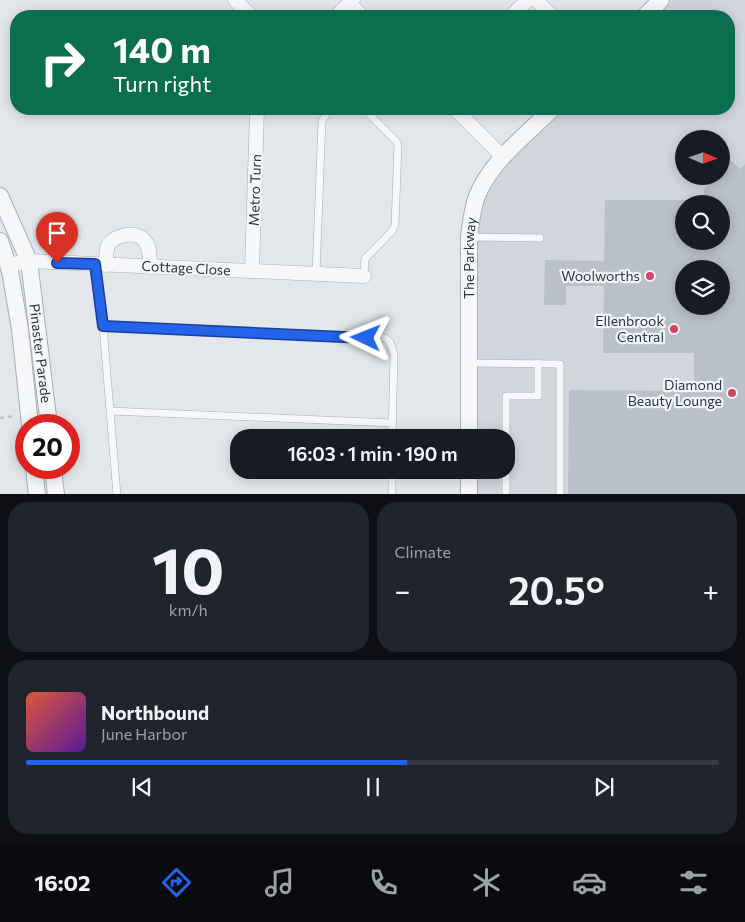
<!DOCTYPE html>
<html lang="en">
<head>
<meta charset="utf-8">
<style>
	:root { --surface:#171b24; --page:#20242c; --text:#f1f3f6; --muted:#9ea1a6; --line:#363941; --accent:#2563eb }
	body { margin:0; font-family:Commissioner,sans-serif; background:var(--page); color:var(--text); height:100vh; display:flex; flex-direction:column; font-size:19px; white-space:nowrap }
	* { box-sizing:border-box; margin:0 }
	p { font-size:16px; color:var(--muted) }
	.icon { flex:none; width:28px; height:28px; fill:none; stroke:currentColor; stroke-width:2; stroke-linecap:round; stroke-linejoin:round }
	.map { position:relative; height:494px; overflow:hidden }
	.side { display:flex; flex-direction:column; gap:8px; padding:8px; background:#0d0f14; flex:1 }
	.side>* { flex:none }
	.guide { position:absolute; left:10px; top:10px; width:725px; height:105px; border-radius:20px; box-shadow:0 2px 12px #0003; background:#0b6e4f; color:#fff; overflow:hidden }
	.needle { width:32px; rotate:92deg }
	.controls { position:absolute; left:675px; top:130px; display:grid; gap:10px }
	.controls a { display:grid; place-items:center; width:55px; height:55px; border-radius:50%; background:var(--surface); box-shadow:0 2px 12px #0003; font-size:25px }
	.speed { position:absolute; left:15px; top:414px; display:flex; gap:10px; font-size:25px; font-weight:700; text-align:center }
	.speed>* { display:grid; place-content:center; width:65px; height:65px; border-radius:50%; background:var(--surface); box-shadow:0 2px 12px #0003; line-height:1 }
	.speed .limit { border:8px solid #d22; background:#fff; color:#111 }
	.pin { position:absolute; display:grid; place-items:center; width:42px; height:42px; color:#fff; margin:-51px -21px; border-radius:50% 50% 50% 0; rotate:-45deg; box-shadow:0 0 5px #0007 }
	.pin .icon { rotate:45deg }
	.me { position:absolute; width:55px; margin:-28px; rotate:272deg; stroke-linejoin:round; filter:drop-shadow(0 0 4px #0008) }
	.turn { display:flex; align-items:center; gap:18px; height:105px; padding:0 20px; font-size:22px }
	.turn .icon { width:65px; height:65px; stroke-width:2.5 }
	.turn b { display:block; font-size:35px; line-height:42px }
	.big { font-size:38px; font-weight:600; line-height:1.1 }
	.side .widget { flex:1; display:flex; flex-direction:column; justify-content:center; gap:8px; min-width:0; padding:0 18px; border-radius:20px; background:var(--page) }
	.side .dial { align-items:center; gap:0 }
	.dial b { font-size:65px; line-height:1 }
	.song { display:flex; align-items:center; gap:15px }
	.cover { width:60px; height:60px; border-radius:8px; background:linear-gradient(135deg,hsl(10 70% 55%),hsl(270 70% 35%)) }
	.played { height:5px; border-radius:2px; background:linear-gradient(90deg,var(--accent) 55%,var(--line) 55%) }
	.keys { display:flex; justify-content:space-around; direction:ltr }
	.heat { display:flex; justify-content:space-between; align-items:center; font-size:28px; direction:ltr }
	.side .tiles { flex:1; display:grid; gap:8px; grid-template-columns:1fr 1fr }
	.widget:last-child { grid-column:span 2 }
	.trip { position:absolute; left:230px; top:429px; width:285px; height:50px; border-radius:20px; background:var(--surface); box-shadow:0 2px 12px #0003; font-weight:600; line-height:50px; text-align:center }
	.dock { display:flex; height:80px; justify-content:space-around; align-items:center; background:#090b0e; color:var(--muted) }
	.dock .icon { width:35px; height:35px }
	.dock .selected { color:var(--accent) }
	.dock b { font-size:22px; color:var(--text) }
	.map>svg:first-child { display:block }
</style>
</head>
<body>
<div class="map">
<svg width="745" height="495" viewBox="0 0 745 495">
	<rect width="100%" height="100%" fill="#e3e7eb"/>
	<!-- built -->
	<path fill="#d1d6dd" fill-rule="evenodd" d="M661,0H745V494H469V470H506V438L469,437L477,196L552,109H729V16H645ZM684,139H721V176H684ZM684,204H721V241H684ZM684,269H721V306H684Z"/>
	<!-- building -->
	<path fill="#bac0c9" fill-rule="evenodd" d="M731,161L740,169L745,164V495H568L569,390L694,391V353H603L604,286H566V305H544L545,260L604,261L605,200H704V190L717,176H721V172ZM684,204H721V241H684ZM684,269H721V306H684Z"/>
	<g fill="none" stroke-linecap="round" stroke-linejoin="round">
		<defs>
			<g id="service">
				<path d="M364,109L396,141L398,145L395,225L392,231L365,259L364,276"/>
				<path d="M469,237L540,238"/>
				<path d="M95,264L103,326L117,495"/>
				<path d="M316,274L322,121L330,109"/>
				<path d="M103,326L385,338L390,342L394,354L392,438"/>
				<path d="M469,363L560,364V495"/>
				<path d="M111,411L392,423"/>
				<path d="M506,438V396H538V364"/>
				<path d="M392,470V495"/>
				<path d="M506,470V495"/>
			</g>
			<g id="minor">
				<path d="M235,0L251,16"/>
				<path d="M536,0L552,16"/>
				<path d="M350,4L362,16"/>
				<path d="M336,16L353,0"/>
				<path d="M511,16L528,0"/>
				<path d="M455,109L503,157"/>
				<path d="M8,265L29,261L364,276"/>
				<path d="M106,265C106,260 106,254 107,249C110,235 135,230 144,240C150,246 150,258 150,267"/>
				<path d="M252,271L257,109"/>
			</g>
			<g id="tertiary">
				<path d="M645,16L661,0"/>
				<path id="s1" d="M0,196L29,261L49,425"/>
				<path d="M0,241L10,271L20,329L30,425"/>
				<path id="s2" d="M469,438V237C471,223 472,209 477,196C491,161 526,135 552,109"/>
				<path d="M34,468L37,495"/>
				<path d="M53,468L56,495"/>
				<path d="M469,495V470"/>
			</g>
		</defs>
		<!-- service casing -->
		<use href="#service" stroke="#a8aeb6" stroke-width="8"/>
		<!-- minor casing -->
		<use href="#minor" stroke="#a8aeb6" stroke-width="15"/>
		<!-- tertiary casing -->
		<use href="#tertiary" stroke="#a8aeb6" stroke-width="18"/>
		<!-- path -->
		<path stroke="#c1c5ca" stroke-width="2.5" stroke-dasharray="4 4" stroke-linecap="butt" d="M0,418L16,416"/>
		<!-- service -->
		<use href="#service" stroke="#f6f7f9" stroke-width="7"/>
		<!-- minor -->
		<use href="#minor" stroke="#f6f7f9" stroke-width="14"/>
		<!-- tertiary -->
		<use href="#tertiary" stroke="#f6f7f9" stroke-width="16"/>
	</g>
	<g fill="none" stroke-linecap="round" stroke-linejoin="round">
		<defs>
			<path id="route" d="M57,263L95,264L103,326L366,338"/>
		</defs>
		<!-- route casing -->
		<use href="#route" stroke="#184099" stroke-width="12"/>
		<!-- route -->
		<use href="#route" stroke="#2563eb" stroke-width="9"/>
	</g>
	<!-- markers -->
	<g fill="#d24664" stroke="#f3f5f8" stroke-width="2">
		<circle cx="650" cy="276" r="5"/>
		<circle cx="674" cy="329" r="5"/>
		<circle cx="732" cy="393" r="5"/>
	</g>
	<g text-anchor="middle" stroke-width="4.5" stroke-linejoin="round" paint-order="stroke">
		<!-- street labels -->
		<g font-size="14" fill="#2a3544" stroke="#f3f5f8">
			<text transform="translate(255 190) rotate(-88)" y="5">Metro Turn</text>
			<text dy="5" stroke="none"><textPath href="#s2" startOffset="180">The Parkway</textPath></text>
			<text transform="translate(186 268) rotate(3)" y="5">Cottage Close</text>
			<text dy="5" stroke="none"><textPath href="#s1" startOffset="164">Pinaster Parade</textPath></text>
		</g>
		<!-- poi labels -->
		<g font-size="14" fill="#2a3544" stroke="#f3f5f8" text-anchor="end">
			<text x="640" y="281">Woolworths</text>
			<text x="664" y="326">Ellenbrook<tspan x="664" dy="16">Central</tspan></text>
			<text x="722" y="390">Diamond<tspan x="722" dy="16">Beauty Lounge</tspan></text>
		</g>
	</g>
</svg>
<div class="controls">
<a><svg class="needle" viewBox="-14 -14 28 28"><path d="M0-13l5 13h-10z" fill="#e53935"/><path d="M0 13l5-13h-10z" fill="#9ea1a6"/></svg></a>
<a><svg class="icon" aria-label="search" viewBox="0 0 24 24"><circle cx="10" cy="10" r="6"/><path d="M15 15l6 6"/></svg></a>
<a><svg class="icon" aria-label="layers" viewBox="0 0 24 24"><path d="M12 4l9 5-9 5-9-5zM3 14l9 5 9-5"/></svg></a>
</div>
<div class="speed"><div class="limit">20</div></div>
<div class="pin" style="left:57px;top:263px;background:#d93025"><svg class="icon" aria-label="arrive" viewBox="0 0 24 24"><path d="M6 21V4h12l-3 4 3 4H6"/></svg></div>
<svg class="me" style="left:366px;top:338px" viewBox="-20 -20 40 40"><path d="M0-17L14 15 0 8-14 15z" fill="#2563eb" stroke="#fff" stroke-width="4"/></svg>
<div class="trip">16:03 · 1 min · 190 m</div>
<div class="guide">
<div class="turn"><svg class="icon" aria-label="right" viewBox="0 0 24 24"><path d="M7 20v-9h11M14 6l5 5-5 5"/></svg><div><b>140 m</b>Turn right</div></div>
</div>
</div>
<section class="side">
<div class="tiles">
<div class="widget dial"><b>10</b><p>km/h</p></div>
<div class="widget"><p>Climate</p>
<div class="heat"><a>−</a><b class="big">20.5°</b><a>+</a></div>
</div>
<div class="widget">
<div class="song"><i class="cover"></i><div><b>Northbound</b><p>June Harbor</p></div></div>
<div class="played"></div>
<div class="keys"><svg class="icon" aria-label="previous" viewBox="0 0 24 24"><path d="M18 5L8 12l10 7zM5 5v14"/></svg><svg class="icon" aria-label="pause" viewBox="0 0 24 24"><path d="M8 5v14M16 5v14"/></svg><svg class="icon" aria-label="next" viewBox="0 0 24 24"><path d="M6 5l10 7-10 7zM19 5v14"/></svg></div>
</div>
</div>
</section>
<nav class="dock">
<b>16:02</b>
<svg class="icon selected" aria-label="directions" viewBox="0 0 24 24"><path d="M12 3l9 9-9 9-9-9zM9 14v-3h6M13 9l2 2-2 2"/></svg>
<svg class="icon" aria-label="music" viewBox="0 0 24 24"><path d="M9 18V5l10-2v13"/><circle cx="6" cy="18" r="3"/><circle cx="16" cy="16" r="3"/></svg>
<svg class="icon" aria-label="phone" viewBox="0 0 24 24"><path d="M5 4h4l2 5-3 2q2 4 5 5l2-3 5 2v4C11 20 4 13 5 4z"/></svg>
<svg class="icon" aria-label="climate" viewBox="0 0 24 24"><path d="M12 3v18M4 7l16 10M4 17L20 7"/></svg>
<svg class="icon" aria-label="car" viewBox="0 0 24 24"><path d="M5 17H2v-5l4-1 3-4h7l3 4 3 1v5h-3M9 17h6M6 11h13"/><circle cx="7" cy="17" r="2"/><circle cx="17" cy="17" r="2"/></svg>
<svg class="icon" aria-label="filters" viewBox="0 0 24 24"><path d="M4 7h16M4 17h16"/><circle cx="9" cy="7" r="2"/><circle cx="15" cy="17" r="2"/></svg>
</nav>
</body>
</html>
